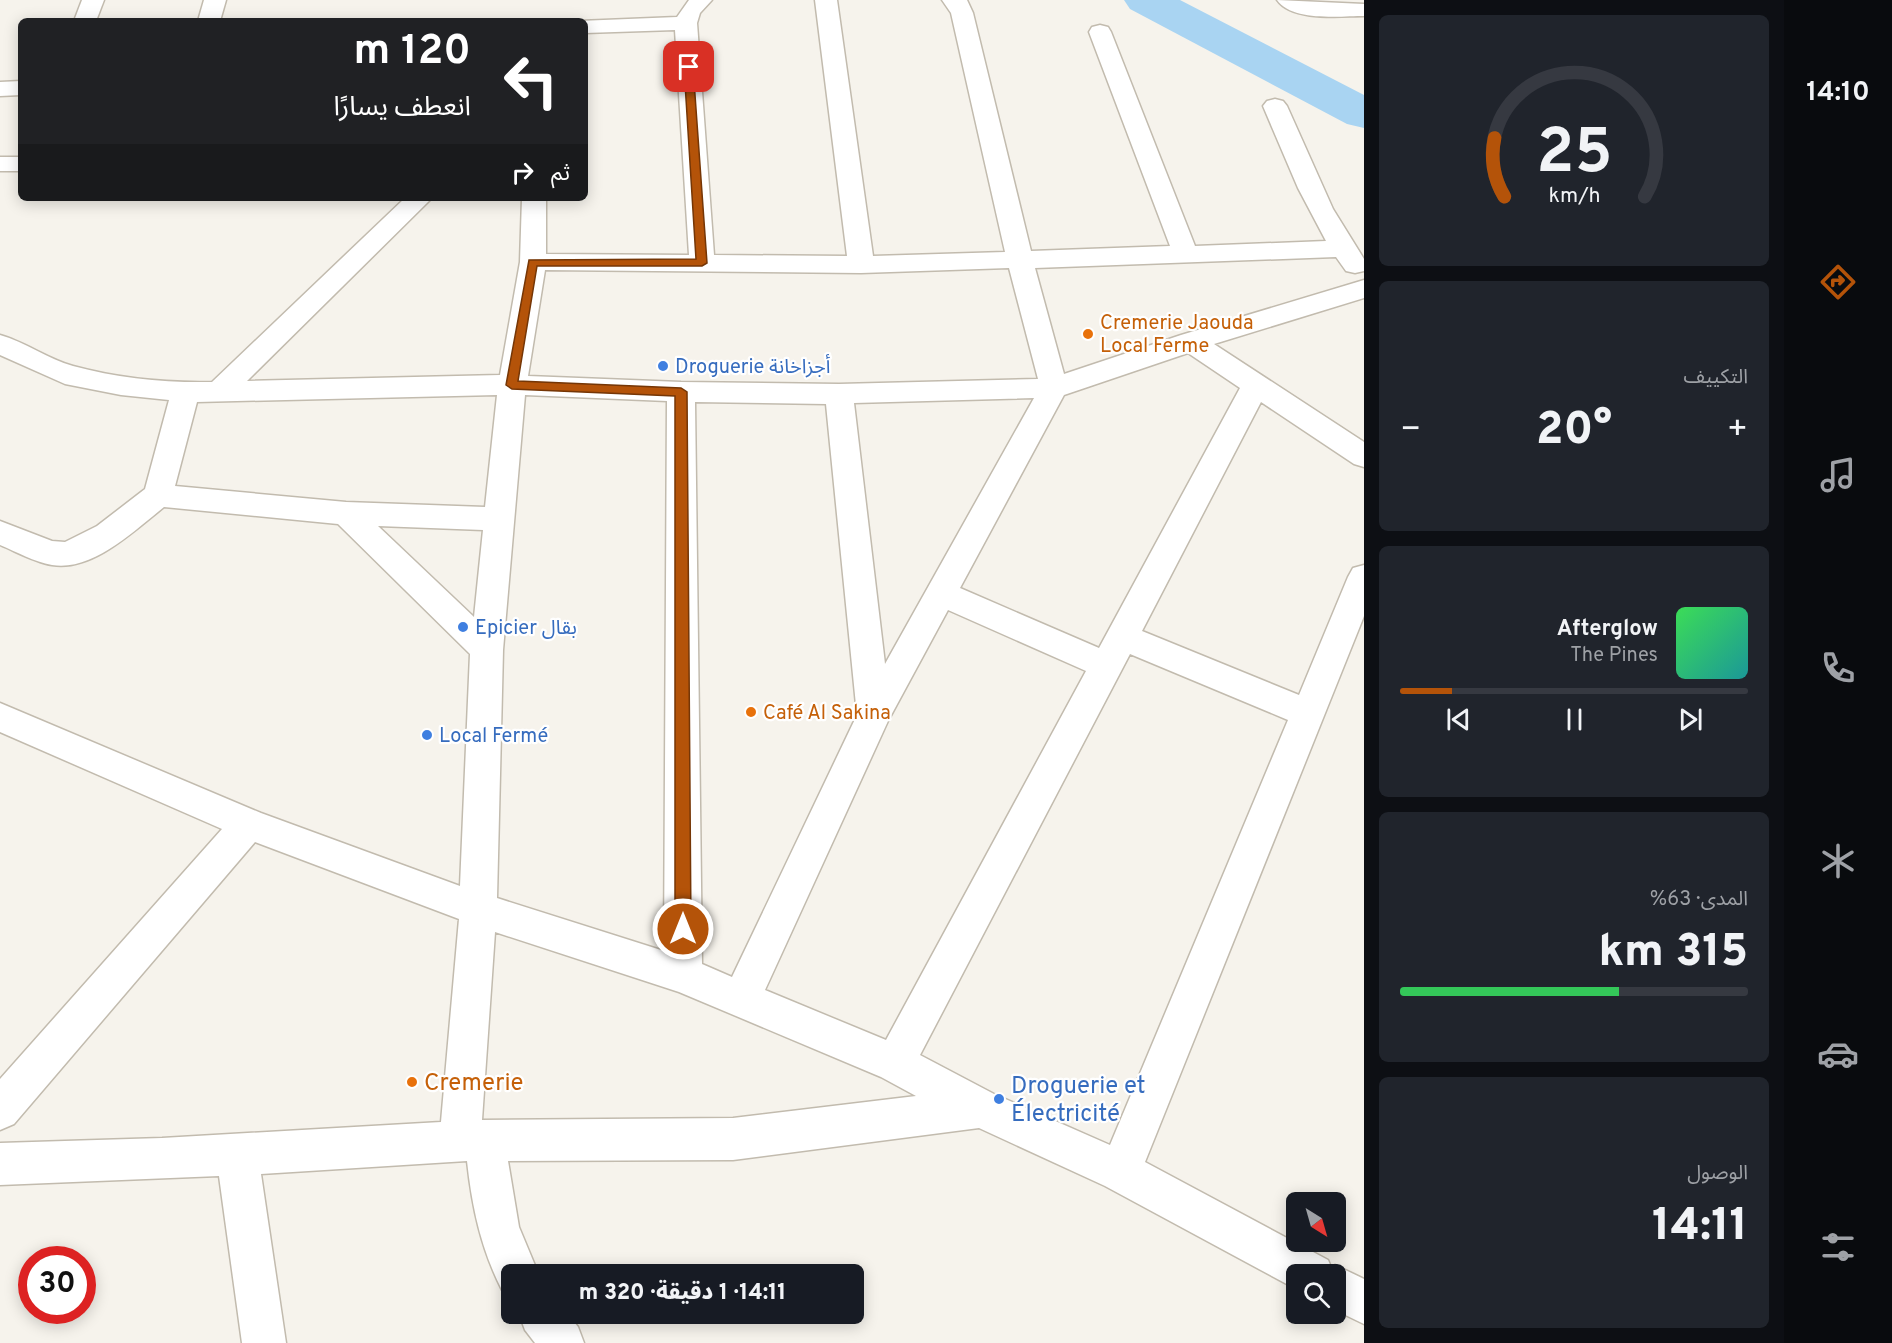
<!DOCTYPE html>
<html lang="ar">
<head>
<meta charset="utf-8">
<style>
	:root { --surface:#171b24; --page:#20242c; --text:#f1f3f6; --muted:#9ea1a6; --line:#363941; --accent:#b45309 }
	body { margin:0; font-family:Overpass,"Noto Sans Arabic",sans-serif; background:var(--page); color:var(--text); direction:rtl; height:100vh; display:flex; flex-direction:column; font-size:22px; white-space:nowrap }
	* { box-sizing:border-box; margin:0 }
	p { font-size:20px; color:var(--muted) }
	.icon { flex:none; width:33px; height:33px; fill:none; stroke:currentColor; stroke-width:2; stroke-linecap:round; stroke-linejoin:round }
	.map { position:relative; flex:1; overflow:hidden; direction:ltr }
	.panel { display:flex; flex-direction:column; gap:15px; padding:15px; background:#0d0f14; width:420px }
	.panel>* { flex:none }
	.top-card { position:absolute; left:18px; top:18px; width:570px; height:183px; border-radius:9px; box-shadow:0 3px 15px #0003; direction:rtl; background:#202124; color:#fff; overflow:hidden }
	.needle { width:39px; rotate:143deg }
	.fabs { position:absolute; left:1286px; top:1192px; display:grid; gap:12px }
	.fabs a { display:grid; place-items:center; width:60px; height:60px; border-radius:9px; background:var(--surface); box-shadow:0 3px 15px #0003; font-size:30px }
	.speed { position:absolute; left:18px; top:1246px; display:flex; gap:12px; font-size:30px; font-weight:700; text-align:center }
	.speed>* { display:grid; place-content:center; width:78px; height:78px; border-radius:50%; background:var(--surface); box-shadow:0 3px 15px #0003; line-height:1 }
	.speed .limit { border:9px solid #d22; background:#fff; color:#111 }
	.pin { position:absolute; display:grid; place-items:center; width:51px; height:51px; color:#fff; margin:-26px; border-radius:12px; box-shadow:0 3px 9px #0006 }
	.me { position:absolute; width:66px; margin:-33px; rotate:0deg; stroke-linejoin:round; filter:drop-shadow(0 0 4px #0008) }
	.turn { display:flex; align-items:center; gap:21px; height:126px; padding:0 18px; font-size:27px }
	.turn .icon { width:78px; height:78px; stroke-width:2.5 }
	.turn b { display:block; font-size:42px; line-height:51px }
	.then { display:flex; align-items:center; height:57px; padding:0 18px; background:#0003; gap:12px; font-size:22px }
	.big { font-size:45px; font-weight:800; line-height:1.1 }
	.panel .tile { flex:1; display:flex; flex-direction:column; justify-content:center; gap:9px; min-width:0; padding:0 21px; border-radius:9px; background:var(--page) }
	.panel .dial { align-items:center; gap:0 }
	.dial svg { height:156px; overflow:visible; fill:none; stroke:var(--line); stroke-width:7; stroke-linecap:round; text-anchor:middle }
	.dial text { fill:var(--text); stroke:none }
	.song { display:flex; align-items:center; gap:18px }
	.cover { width:72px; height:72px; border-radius:9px; background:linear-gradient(135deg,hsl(130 70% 55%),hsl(180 70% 35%)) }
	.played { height:6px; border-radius:3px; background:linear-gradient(90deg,var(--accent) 15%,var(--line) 15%) }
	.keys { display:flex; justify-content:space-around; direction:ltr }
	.heat { display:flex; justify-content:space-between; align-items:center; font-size:33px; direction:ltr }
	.charge { height:9px; border-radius:4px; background:linear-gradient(90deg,#34c759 63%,var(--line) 0) }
	.trip { position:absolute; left:501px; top:1264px; width:363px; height:60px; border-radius:9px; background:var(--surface); box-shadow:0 3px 15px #0003; font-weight:800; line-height:60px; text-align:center; direction:rtl }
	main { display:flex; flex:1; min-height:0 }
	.menu { display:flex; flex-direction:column; width:108px; justify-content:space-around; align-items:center; background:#090b0e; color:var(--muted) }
	.menu .icon { width:42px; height:42px }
	.menu .active { color:var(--accent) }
	.menu b { font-size:27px; color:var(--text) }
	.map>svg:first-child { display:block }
</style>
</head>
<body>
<main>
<nav class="menu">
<b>14:10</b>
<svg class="icon active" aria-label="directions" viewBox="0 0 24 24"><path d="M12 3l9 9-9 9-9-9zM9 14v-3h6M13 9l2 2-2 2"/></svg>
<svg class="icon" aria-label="music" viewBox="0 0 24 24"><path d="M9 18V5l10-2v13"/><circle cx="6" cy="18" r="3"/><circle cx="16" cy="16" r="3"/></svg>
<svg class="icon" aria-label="phone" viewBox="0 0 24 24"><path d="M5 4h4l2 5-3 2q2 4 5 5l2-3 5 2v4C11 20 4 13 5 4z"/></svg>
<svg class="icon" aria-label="climate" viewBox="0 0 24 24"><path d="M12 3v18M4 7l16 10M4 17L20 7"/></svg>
<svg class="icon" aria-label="car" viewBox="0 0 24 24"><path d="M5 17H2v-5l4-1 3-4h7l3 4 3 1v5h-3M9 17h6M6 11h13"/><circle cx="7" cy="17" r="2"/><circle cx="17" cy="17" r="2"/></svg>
<svg class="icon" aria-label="filters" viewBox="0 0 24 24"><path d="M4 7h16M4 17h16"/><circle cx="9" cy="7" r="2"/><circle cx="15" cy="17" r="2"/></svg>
</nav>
<section class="panel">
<div class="tile dial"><svg viewBox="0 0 100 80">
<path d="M14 69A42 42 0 1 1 86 69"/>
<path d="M14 69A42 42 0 0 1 9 39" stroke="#b45309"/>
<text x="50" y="56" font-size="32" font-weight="700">25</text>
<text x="50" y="72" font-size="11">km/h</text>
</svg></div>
<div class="tile"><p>التكييف</p>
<div class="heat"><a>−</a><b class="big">20°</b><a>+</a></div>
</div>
<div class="tile">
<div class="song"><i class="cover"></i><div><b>Afterglow</b><p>The Pines</p></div></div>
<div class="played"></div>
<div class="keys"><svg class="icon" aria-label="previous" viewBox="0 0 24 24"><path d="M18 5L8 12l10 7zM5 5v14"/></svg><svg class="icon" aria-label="pause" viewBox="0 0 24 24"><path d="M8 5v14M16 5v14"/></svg><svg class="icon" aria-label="next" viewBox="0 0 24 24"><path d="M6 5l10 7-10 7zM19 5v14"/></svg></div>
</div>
<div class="tile"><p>المدى · 63%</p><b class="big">315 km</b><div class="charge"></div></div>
<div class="tile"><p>الوصول</p><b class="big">14:11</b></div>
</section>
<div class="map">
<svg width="1364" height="1343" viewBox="0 0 1364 1343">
	<rect width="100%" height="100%" fill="#f6f3ec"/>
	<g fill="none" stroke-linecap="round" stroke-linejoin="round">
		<!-- river -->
		<path fill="#a9d4f2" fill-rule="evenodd" d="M1124,0H1180L1364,95V128L1347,124L1130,9Z"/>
		<defs>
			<g id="minor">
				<path d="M82,0H104L96,21H74Z"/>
				<path d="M204,0H226L220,21H198Z"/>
				<path d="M689,0H712L700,13L697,23L714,255L847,256L815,0H837L873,256L1005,252L951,13L942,0H967L973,13L1031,251L1170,246L1089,32L1092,27L1100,25L1108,27L1111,32L1195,246L1326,241L1298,188L1263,106L1267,101L1275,99L1283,101L1287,106L1333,209L1364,259V271L1355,273L1346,271L1336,257L1035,268L1064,374L1181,335L1364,280V298L1214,344L1364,442V467L1354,464L1261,402L1142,631L1299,695L1348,577L1353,568L1364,565V616L1145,1162L1328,1260L1331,1267L1335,1265L1364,1279V1324L1335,1310V1275H1296V1289L1105,1186L979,1128L733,1160L508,1161L519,1227L539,1275H512V1294L502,1290C481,1249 472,1207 467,1161L261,1174L286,1343H242L219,1176L0,1185V1143L162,1138L441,1122L459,919L255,842L14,1124L0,1130V1079L222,829L0,732V703L261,813L460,886L470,654L338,524L164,507C135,530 92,572 52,565C34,562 17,552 0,545V521L52,541L65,542L97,526L145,489L169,400L121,395L65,384L0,355V335C25,342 48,359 73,366C117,378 166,383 212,382L405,198H432L247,381L500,375L520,262L522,198H546V254L689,255L675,30L585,33V21H579L677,17ZM1009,268L1038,379L839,384L681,382L528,376L545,270L861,273ZM1188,353L1240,388L1099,648L960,588L1064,395ZM497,395L485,507L346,502L175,486L197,402ZM525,395L667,401L664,951L497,898L503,650ZM1034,398L885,664L854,403ZM695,402L826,404L857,715L732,977L702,964ZM378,526L483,530L474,617ZM948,610L1086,671L886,1040L765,990L888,721ZM1130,654L1288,720L1110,1145L994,1094L920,1055ZM495,932L679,992L881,1077L916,1096L733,1118L482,1120Z"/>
				<path d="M1277,0L1364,4V16C1341,16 1292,22 1277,0Z"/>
				<path d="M21,81V95L0,96V82Z"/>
				<rect x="0" y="157" width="21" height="14"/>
				<path d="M519,1314H568L578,1327L584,1343H535L525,1330Z"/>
			</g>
		</defs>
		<!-- minor casing -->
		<use href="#minor" stroke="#c2bbae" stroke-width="3"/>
		<!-- minor -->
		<use href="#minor" fill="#fff" fill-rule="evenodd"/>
	</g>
	<!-- route -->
	<path fill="#b45309" stroke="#753606" stroke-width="1.5" d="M689,64L693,67L707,263L702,266H537L518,381L681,388L687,392L691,929L688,934L683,936L677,934L675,929V396L512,389L506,385L529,260L696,259L684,67Z"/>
	<!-- markers -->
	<g fill="#e8710a" stroke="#fff" stroke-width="2">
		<circle cx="1088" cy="334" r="6"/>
		<circle cx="751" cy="712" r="6"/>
		<circle cx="412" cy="1082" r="6"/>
	</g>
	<g fill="#3f7fe0" stroke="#fff" stroke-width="2">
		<circle cx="663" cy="366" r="6"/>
		<circle cx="463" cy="627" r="6"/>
		<circle cx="427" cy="735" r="6"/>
		<circle cx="999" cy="1099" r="6"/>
	</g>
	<g text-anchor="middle" stroke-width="4.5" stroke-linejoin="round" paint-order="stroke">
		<!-- food labels -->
		<g font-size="20" fill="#c56008" stroke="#fff" text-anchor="start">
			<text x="1100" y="329">Cremerie Jaouda<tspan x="1100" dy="23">Local Ferme</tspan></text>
			<text x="763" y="719">Café Al Sakina</text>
		</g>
		<!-- shop labels -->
		<g font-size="20" fill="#366cbe" stroke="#fff" text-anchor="start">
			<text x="675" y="373">Droguerie أجزاخانة</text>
			<text x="475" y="634">Epicier بقال</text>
			<text x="439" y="742">Local Fermé</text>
		</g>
		<!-- near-food labels -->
		<g font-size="24" fill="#c56008" stroke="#fff" text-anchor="start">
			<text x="424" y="1090">Cremerie</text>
		</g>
		<!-- near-shop labels -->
		<g font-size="24" fill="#366cbe" stroke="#fff" text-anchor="start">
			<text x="1011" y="1093">Droguerie et<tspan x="1011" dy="28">Électricité</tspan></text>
		</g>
	</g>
</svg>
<div class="fabs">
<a><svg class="needle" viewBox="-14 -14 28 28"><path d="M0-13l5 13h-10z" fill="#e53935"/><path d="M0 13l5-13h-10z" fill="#9ea1a6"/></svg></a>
<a><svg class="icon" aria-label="search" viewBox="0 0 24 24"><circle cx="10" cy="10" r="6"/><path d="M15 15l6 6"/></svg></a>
</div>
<div class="speed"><div class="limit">30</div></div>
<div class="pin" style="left:689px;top:67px;background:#d93025"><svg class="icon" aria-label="arrive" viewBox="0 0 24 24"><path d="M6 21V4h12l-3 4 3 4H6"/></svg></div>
<svg class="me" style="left:683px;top:929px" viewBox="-20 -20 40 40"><circle r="17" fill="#b45309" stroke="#fff" stroke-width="3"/><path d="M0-11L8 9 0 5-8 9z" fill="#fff"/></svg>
<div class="trip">14:11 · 1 دقيقة · 320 m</div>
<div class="top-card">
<div class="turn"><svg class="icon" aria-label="left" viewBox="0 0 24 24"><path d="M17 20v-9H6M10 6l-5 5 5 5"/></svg><div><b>120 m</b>انعطف يسارًا</div></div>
<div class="then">ثم<svg class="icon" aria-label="right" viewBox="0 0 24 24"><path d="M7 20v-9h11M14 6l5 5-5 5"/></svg></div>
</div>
</div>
</main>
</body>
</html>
